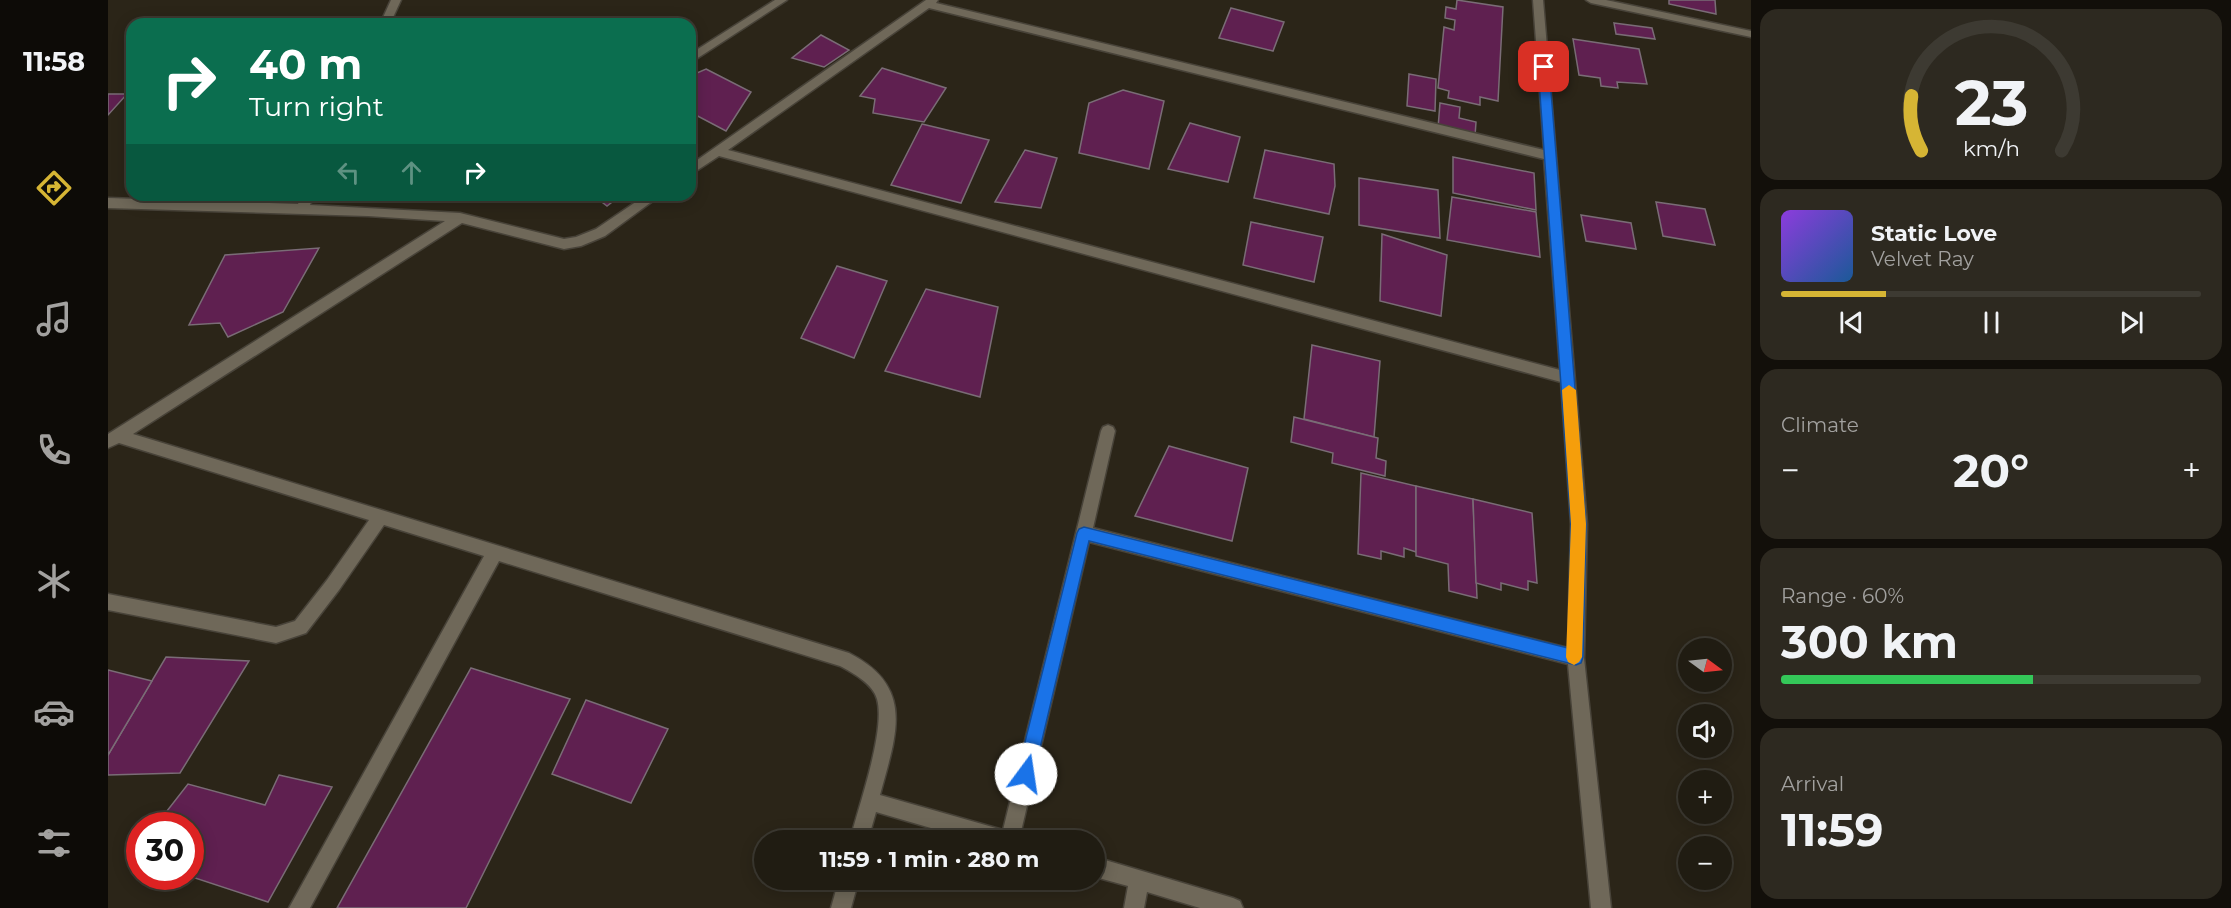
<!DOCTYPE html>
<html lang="en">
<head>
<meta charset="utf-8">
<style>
	:root { --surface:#201c12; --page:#2d2920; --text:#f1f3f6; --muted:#a2a19f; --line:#3d3a32; --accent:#d6b534 }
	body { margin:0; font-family:Montserrat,sans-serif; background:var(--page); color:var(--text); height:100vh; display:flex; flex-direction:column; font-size:22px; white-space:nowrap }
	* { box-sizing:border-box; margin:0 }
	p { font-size:20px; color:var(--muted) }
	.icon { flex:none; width:33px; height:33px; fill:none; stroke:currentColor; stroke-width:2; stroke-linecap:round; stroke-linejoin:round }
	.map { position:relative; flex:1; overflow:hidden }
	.drawer { display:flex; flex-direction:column; gap:9px; padding:9px; background:#120f0a; width:480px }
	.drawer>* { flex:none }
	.guide { position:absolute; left:18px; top:18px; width:570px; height:183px; border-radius:18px; box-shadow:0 3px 15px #0003,0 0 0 2px var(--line); background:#0b6e4f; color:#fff; overflow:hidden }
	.needle { width:39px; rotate:105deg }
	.controls { position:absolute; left:1570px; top:638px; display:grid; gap:12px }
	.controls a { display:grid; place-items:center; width:54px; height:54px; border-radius:50%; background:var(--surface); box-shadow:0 3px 15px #0003,0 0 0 2px var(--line); font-size:30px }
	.speed { position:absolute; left:18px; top:812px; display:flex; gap:12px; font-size:30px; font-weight:700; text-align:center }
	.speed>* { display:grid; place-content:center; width:78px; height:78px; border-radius:50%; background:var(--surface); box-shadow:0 3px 15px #0003,0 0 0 2px var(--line); line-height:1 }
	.speed .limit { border:9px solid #d22; background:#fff; color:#111 }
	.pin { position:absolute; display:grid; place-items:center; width:51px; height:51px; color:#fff; margin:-26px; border-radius:12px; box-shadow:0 3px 9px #0006 }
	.me { position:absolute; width:66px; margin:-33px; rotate:14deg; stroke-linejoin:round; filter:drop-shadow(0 0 4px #0008) }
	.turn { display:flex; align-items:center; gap:21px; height:126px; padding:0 24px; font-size:27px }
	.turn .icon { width:78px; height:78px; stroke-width:2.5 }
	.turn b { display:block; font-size:42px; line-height:51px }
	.lanes { display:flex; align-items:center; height:57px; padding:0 24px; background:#0003; justify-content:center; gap:30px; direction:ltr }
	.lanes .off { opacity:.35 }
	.big { font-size:45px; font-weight:700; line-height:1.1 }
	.drawer .widget { flex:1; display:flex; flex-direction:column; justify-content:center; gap:9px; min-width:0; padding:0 21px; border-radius:18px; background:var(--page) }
	.drawer .dial { align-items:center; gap:0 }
	.dial svg { height:156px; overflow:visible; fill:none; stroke:var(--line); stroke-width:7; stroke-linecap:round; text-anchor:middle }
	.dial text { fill:var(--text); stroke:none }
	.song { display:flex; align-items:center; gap:18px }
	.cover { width:72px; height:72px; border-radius:9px; background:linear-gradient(135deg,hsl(270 70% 55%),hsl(210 70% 35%)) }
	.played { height:6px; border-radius:3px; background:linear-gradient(90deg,var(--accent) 25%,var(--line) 25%) }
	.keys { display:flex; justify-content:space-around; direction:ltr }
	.heat { display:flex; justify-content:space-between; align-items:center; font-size:33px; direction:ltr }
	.charge { height:9px; border-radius:4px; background:linear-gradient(90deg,#34c759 60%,var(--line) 0) }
	.trip { position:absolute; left:646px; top:830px; width:351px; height:60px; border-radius:30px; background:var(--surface); box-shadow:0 3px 15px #0003,0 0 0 2px var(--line); font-weight:700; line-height:60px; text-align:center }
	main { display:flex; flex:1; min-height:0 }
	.tab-bar { display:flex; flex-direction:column; width:108px; justify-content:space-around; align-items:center; background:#0d0b07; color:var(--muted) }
	.tab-bar .icon { width:42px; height:42px }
	.tab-bar .selected { color:var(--accent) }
	.tab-bar b { font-size:27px; color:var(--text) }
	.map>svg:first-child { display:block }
</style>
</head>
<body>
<main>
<nav class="tab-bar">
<b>11:58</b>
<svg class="icon selected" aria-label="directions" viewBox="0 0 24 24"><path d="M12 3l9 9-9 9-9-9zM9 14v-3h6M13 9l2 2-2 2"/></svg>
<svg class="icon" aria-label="music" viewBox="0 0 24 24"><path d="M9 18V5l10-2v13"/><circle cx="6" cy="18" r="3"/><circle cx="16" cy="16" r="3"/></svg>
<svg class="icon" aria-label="phone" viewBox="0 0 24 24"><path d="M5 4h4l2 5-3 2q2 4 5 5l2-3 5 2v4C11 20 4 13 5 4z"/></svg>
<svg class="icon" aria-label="climate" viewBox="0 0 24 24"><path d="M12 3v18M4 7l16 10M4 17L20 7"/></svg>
<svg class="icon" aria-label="car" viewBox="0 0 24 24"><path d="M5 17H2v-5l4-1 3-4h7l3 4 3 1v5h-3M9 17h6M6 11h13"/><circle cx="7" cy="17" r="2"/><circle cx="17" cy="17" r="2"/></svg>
<svg class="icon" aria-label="filters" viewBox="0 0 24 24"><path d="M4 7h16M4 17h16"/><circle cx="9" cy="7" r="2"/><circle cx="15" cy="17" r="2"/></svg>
</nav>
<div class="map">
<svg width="1643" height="908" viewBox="0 0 1643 908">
	<rect width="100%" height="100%" fill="#2b2518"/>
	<!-- building -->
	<g fill="#5f2050" stroke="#7a6c76" stroke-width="1.5">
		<path d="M1349,0L1395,7L1390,101L1372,97V105L1340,98L1341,91L1330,88L1336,27L1346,30L1347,20L1337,18L1338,7L1348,9Z"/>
		<path d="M1561,0H1607L1608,14L1561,4Z"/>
		<path d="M1123,8L1176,22L1165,51L1111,38Z"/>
		<path d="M1506,23L1544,28L1547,39L1508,34Z"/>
		<path d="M713,35L741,50L716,67L684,58Z"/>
		<path d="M1465,39L1531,49L1539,84L1509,82L1510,88L1493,86L1492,78L1471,75Z"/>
		<path d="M774,68L838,88L816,122L765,113L767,99L752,96Z"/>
		<path d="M598,69L643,92L618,131L582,112V76Z"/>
		<path d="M1301,74L1328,79L1327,111L1299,106Z"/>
		<path d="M1015,90L1056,101L1041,169L971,153L981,103Z"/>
		<path d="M0,94H19L0,115Z"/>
		<path d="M1332,103L1352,107L1351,118L1368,122L1367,136L1330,128Z"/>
		<path d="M1082,123L1132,137L1120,182L1060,169Z"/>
		<path d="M814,124L881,140L853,203L783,185Z"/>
		<path d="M917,150L949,158L933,208L887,202Z"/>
		<path d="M1157,150L1226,164L1227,186L1221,214L1146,198Z"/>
		<path d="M1345,157L1426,173L1428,210L1345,193Z"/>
		<path d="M1251,178L1330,190L1332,238L1251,225Z"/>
		<path d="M485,195H513L499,206Z"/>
		<path d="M1344,197L1428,212L1432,257L1339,240Z"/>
		<path d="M1548,202L1597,209L1607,245L1555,236Z"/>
		<path d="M1473,215L1523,223L1528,249L1478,241Z"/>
		<path d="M1143,222L1215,237L1206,282L1135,265Z"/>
		<path d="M1274,234L1339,255L1333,316L1272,301Z"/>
		<path d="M211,248L175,312L120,337L112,323L81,325L117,255Z"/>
		<path d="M729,266L779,281L746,358L693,338Z"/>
		<path d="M818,289L890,307L872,397L777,371Z"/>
		<path d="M1204,345L1272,361L1266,437L1196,419Z"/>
		<path d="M1186,417L1270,438L1268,458L1278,461L1277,476L1224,463L1225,453L1183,442Z"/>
		<path d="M1061,446L1140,468L1124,541L1027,516Z"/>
		<path d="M1253,473L1308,486V552L1296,548V557L1273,551V559L1250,554Z"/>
		<path d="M1308,486L1365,499L1369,598L1341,591L1340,564L1308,556Z"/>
		<path d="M1365,499L1424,513L1429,583L1420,581V590L1393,583V590L1368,583Z"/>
		<path d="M58,657L141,661L72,773L0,775V755Z"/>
		<path d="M363,668L462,699L358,908H229Z"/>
		<path d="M0,670L44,681L0,755Z"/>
		<path d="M478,700L560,729L523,803L444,774Z"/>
		<path d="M171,775L224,787L160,902L81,876L82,825H48L80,784L157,805Z"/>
	</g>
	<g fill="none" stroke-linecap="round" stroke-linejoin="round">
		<defs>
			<g id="street">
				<path d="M283,0H293L282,24H272Z"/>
				<path d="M667,0H679L582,63V54Z"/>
				<path d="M818,0H830L828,3L1436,150L1425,0H1435L1479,524L1476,658L1503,908H1483L1460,664L981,542L911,840H864L768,812L760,840H742C750,808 778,730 769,699C765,684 745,673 732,666L391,561L202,908H181L376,556L276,525L231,590L198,633L168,643L0,610V594L168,627L187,621L219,580L261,520L11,443L0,448V434L337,221L260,216L0,208V198L190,204L194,195H206L202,205L352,213L456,239L468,237L488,229L538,195H553L497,236L473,246L456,249L354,223L25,434L741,653C808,687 788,735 772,795L895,830L993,431L995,427L1000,425L1005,427L1007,431L985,528L1460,648L1463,524L1453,382L611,156L582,175V165ZM821,8L1436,159L1452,370L620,150Z"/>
				<path d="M1478,0H1498L1643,31V37L1483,3Z"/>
				<path d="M987,857L1125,898L1132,901L1135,908H1092L1039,892L1036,908H1016L1020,886L987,877Z"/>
				<path d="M731,879H751L743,908H723Z"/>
			</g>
		</defs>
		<!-- street casing -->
		<use href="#street" stroke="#484339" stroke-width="3"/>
		<!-- street -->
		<use href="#street" fill="#6f6859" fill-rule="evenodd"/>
	</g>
	<!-- route -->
	<path fill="#1a73e8" stroke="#114b97" stroke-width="1.5" d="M1436,63L1441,67L1478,524L1475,657L1473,663L1468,665L981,541L926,774L923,780L918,783L912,780L909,774L969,533L971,529L976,527L1460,648L1463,524L1430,67Z"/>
	<!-- slow -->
	<path fill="#f59e0b" d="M1461,385L1468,390L1478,524L1474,657L1471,662L1466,665L1460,662L1458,657L1463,524L1454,390Z"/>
</svg>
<div class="controls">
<a><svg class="needle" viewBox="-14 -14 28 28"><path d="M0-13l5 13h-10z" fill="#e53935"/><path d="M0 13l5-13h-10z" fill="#a2a19f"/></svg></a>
<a><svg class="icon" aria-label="sound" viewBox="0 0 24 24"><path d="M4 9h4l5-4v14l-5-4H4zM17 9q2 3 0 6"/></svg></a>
<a>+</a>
<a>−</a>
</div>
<div class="speed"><div class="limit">30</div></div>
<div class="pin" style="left:1436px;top:67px;background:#d93025"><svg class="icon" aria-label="arrive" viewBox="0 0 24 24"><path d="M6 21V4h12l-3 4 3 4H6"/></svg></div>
<svg class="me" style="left:918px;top:774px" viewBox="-20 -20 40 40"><circle r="19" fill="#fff"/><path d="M0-13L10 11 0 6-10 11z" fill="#1a73e8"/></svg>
<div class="trip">11:59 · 1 min · 280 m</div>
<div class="guide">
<div class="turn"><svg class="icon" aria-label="right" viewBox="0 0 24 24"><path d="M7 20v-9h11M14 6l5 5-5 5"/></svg><div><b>40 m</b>Turn right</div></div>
<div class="lanes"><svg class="icon off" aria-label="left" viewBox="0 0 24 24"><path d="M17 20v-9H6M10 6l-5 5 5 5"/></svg><svg class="icon off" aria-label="ahead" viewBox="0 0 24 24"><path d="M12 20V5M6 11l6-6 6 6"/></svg><svg class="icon" aria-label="right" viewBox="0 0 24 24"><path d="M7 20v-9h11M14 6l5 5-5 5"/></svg></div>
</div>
</div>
<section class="drawer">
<div class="widget dial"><svg viewBox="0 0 100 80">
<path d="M14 69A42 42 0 1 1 86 69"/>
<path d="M14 69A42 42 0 0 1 9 41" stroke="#d6b534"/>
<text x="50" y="56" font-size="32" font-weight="700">23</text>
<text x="50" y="72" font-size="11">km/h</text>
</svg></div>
<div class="widget">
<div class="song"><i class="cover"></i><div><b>Static Love</b><p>Velvet Ray</p></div></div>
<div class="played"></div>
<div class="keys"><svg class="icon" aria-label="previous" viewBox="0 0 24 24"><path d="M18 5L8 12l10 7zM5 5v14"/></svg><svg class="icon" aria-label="pause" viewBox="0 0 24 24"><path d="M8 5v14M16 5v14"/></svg><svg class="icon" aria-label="next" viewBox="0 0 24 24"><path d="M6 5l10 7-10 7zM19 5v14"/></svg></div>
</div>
<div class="widget"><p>Climate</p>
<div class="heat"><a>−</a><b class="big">20°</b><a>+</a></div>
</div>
<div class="widget"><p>Range · 60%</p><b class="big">300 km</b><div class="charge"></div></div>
<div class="widget"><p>Arrival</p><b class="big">11:59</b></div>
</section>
</main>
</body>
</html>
